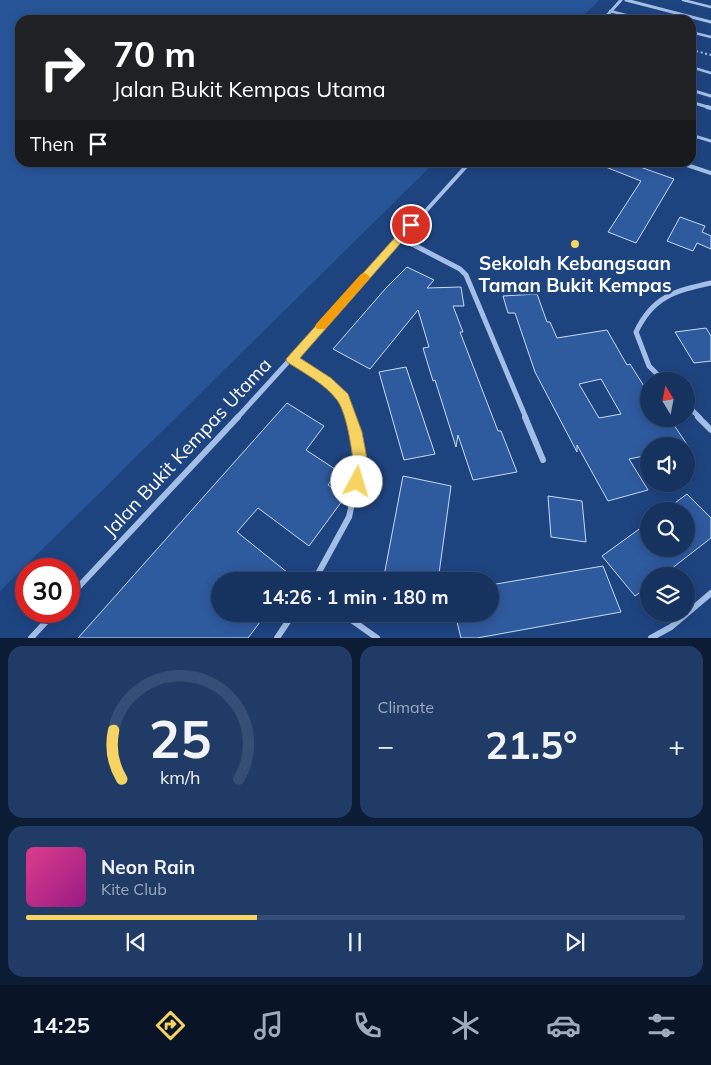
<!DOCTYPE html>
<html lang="en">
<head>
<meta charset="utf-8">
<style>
	:root { --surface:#163360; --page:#1f3b66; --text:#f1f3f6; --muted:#9eaabd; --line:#354e75; --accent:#f7d362 }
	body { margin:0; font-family:Mulish,sans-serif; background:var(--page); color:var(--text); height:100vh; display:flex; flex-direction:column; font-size:19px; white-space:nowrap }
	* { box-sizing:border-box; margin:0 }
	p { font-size:16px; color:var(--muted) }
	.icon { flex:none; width:28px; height:28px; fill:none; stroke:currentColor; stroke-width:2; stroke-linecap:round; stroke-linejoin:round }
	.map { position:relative; height:638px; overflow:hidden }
	.side { display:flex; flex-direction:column; gap:8px; padding:8px; background:#0c1c35; flex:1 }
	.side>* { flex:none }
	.guide { position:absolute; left:15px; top:15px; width:681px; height:152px; border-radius:15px; box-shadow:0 2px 12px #0003,0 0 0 1px var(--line); background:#202124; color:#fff; overflow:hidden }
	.needle { width:32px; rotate:350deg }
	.tools { position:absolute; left:640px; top:372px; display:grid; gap:10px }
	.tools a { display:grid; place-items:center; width:55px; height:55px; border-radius:50%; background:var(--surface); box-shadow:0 2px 12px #0003,0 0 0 1px var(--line); font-size:25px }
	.speed { position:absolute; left:15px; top:558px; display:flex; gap:10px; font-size:25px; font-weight:700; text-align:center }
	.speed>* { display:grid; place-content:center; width:65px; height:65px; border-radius:50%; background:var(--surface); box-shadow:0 2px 12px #0003,0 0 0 1px var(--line); line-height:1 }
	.speed .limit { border:8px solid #d22; background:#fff; color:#111 }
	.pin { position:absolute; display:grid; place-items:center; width:42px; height:42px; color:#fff; margin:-21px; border:2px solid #fff; border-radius:50%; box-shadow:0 1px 5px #0007 }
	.me { position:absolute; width:55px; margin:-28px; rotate:6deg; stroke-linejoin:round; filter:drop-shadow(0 0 4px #0008) }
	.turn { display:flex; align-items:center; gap:18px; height:105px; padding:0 15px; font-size:22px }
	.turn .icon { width:65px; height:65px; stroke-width:2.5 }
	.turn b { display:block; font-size:35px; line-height:42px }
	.then { display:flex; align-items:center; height:48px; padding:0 15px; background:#0003; gap:10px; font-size:19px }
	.big { font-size:38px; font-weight:700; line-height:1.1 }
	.side .widget { flex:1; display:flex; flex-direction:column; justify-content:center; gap:8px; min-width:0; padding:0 18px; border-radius:15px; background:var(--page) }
	.side .dial { align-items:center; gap:0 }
	.dial svg { height:130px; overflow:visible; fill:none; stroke:var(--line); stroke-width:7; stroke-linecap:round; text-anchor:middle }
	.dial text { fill:var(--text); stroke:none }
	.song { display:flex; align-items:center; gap:15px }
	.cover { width:60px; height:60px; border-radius:8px; background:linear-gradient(135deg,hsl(330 70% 55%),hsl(310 70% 35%)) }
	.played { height:5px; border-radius:2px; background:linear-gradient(90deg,var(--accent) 35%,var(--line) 35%) }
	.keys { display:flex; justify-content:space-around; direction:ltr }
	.heat { display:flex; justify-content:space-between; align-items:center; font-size:28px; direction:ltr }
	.side .tiles { flex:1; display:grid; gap:8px; grid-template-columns:1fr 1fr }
	.widget:last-child { grid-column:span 2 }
	.trip { position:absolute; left:211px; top:572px; width:288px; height:50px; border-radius:25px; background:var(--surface); box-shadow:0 2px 12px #0003,0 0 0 1px var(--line); font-weight:700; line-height:50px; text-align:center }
	.menu { display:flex; height:80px; justify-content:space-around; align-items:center; background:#091426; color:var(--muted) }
	.menu .icon { width:35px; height:35px }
	.menu .current { color:var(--accent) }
	.menu b { font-size:22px; color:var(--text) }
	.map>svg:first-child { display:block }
</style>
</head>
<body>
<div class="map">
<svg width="711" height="638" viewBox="0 0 711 638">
	<rect width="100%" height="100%" fill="#1e4480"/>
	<!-- green -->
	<path fill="#285598" d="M0,0H599L579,20H20V162L434,163L0,591Z"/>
	<!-- building -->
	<g fill="#2e5a9e" stroke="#c7daf6" fill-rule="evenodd">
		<path d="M593,162H626L674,179L636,243L608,232L641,181Z"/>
		<path d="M680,217L705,226L702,232L711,236V249L697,243L693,251L667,241Z"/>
		<path d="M407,267L434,280L427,288L461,287L464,306H453L463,332H460L498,431H501L517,472L473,480L458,435L456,447L435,380L433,381L423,348L429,347L418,310L370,369L333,349L386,288Z"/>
		<path d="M537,294L547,322H550L557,338L607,330L627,365L630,364L649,394V419H670L688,446H649V455L629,459L648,490L608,501L577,445V452L535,372L515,313H508L503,296ZM601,379L621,414L599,418L579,384Z"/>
		<path d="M706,328L711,336V361L694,363L675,332Z"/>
		<path d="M406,367L435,454L404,460L379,372Z"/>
		<path d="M287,403L324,426L306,450L338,471L328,485L345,497L309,546L258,508L237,532L298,581H220V614H266L248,638H78Z"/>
		<path d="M403,476L451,486L438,581H383Z"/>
		<path d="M687,494L711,518V538L662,576H649V586L635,596L602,556L649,522V549H686V511H664Z"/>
		<path d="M548,496L582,501L586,542L551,537Z"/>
		<path d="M603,566L621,612L477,638H461L455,614H490V585Z"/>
	</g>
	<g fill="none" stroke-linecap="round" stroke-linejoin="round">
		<!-- path -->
		<path stroke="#a3bfe8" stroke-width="2" stroke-dasharray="2 2.5" stroke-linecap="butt" d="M692,50L711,55"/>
		<!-- lane-far1 -->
		<g stroke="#a3bfe8" stroke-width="2.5">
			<path d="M683,0L711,7"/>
			<path d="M610,11L645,20"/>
			<path d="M691,32L711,37"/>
			<path d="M691,67L711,73"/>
		</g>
		<!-- lane -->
		<path stroke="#a3bfe8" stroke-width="3" d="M691,135L711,141"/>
		<!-- street-far3 -->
		<g stroke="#a3bfe8" stroke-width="3">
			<path d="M626,0L711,22"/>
			<path d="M603,20L621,0"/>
			<path d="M691,90L711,96"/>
			<path d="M691,102L711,108"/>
		</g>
		<!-- street-far2 -->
		<g stroke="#a3bfe8" stroke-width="4">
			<path d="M707,107L711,108"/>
			<path d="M678,162L711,173"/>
			<path d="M399,238L412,245"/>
			<path d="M395,245L470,162"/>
		</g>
		<!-- street-far1 -->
		<g stroke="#a3bfe8" stroke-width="5">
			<path d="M410,243L460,269L466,275L526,418"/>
			<path d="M292,359L326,382L343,397L350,418"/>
			<path d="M664,381L649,366L636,332C653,296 675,291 711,283"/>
			<path d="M686,404L700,418"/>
			<path d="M237,418L396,243"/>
		</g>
		<!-- street -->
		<g stroke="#a3bfe8" stroke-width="6">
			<path d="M525,417L543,460"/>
			<path d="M698,417L711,430"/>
			<path d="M314,581L349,517L361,464L355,431L350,417"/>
			<path d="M69,597L238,417"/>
			<path d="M343,614L377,638"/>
			<path d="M31,638L56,611"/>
			<path d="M277,638L293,614"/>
			<path d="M651,638L671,627L711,593"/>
		</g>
	</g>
	<!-- route -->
	<path fill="#f7d362" stroke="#a18940" d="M411,222L416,225L414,228L300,358L331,378L348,394L362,432L368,464L362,486L357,488L352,486C348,478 355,469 353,460C351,444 346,412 337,400C325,384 304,373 287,362L286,359L408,223Z"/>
	<!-- slow -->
	<path fill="#f59e0b" d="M365,273L370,277L369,279L325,329H317L315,326L317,323L361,274Z"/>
	<!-- markers -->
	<circle fill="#f7d362" stroke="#1e4480" stroke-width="2" cx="575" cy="244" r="5"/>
	<g text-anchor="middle" stroke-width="5" stroke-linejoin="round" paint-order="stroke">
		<!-- poi labels -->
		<g font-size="19" font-weight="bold" fill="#fff" stroke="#1e4480">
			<text x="575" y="270">Sekolah Kebangsaan<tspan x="575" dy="22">Taman Bukit Kempas</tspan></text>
		</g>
		<!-- street labels -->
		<g font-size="19" fill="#fff" stroke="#1e4480">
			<text transform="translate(187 447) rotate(-47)" y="7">Jalan Bukit Kempas Utama</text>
		</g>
	</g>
</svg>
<div class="tools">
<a><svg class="needle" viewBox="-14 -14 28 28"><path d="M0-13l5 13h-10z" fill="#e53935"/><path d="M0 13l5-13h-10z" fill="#9eaabd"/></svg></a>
<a><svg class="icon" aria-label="sound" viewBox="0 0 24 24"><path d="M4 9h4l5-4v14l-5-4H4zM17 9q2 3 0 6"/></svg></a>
<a><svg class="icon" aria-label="search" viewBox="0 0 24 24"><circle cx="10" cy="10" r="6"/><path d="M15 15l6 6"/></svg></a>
<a><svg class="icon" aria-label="layers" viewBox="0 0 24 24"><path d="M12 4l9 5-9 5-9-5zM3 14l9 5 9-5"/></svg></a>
</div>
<div class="speed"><div class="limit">30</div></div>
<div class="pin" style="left:411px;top:225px;background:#d93025"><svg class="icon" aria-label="arrive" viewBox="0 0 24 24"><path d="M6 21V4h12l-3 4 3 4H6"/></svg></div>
<svg class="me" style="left:357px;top:482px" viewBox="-20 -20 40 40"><circle r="19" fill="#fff"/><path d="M0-13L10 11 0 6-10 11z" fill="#f7d362"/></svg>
<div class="trip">14:26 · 1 min · 180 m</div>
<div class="guide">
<div class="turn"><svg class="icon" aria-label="right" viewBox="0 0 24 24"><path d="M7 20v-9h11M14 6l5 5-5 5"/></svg><div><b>70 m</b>Jalan Bukit Kempas Utama</div></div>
<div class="then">Then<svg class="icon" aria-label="arrive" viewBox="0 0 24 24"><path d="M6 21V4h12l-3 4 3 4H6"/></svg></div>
</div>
</div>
<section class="side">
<div class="tiles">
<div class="widget dial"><svg viewBox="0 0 100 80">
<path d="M14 69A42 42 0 1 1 86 69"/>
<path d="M14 69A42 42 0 0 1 9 39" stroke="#f7d362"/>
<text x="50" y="56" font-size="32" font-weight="700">25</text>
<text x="50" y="72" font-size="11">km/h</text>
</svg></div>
<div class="widget"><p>Climate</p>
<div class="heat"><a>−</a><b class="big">21.5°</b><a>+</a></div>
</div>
<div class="widget">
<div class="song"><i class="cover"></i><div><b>Neon Rain</b><p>Kite Club</p></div></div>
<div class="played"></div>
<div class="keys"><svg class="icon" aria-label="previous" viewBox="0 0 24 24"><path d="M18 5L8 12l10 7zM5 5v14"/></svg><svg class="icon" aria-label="pause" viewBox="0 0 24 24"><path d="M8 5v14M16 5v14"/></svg><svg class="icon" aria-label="next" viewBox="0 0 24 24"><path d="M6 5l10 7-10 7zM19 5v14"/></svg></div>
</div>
</div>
</section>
<nav class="menu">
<b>14:25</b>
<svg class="icon current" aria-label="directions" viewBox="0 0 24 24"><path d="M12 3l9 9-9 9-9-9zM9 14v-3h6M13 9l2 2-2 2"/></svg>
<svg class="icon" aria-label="music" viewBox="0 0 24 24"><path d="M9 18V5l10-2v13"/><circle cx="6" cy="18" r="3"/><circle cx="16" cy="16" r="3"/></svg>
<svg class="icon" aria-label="phone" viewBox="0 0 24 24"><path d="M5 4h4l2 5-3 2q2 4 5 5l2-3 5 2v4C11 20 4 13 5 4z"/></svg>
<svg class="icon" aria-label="climate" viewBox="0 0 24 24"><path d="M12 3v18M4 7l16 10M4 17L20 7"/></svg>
<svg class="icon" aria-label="car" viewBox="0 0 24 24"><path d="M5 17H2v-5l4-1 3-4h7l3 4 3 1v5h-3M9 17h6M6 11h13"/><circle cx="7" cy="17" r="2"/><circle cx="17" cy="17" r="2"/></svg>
<svg class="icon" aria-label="filters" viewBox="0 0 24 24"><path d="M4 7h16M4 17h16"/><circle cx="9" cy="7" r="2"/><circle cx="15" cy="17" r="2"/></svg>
</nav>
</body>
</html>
